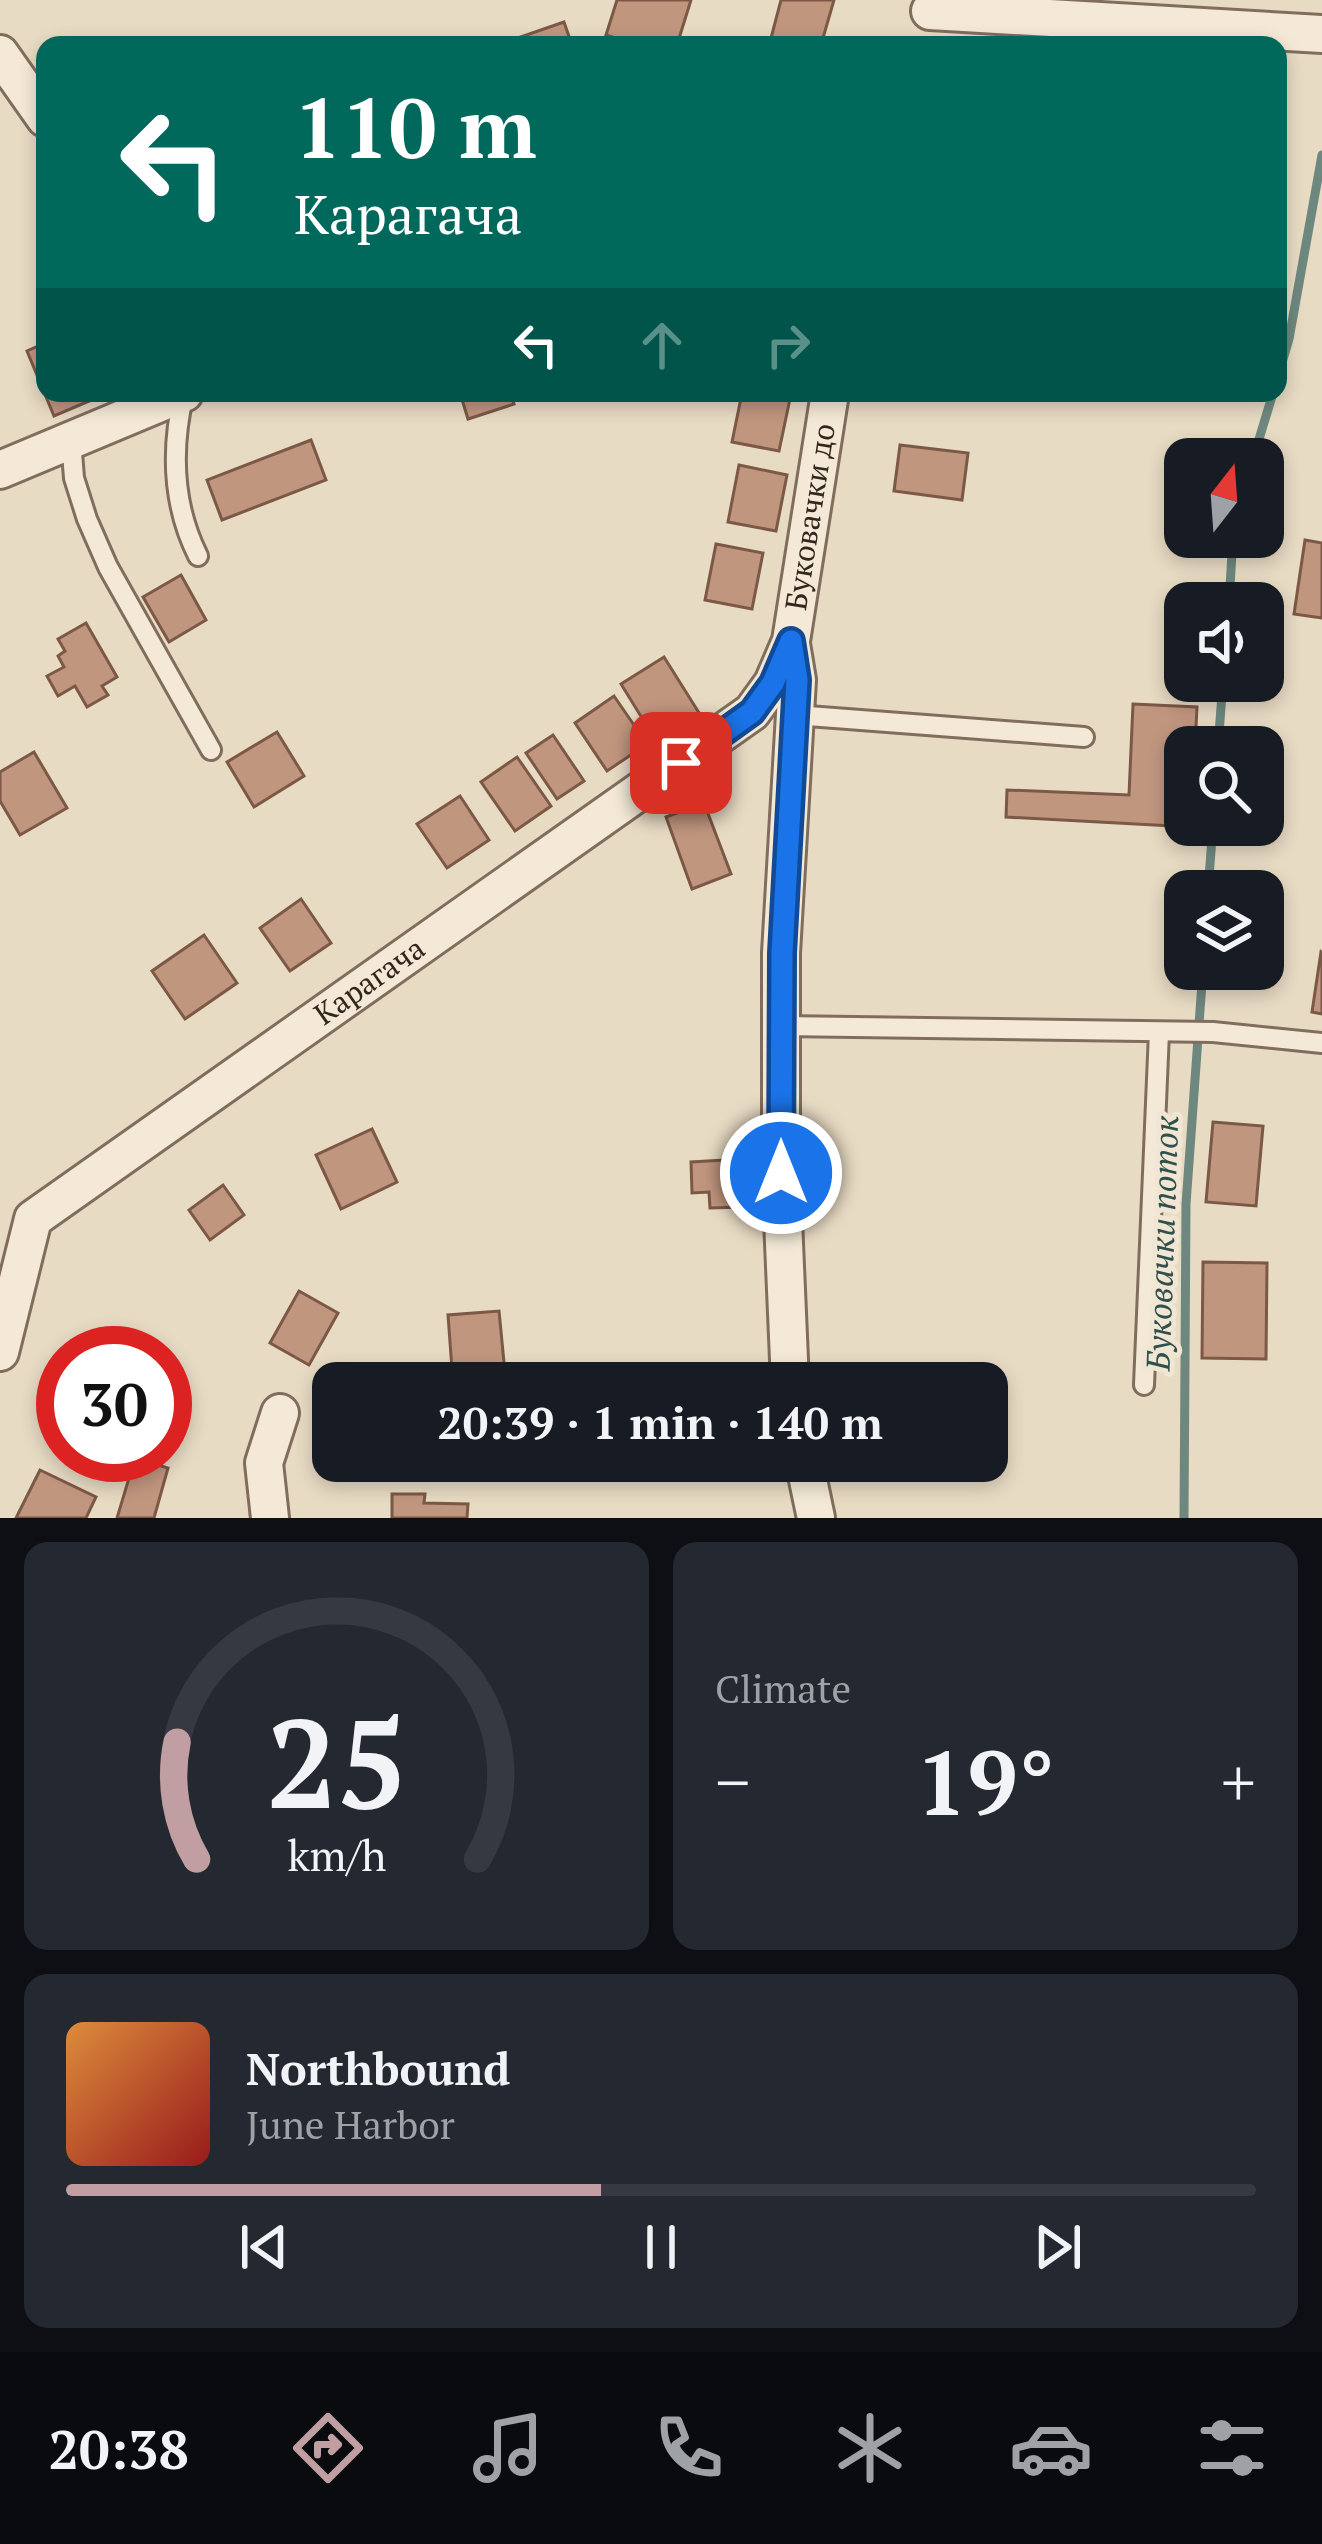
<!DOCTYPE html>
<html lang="en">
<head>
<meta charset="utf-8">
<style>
	:root { --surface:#171b24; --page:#242831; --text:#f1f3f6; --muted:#9ea1a6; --line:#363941; --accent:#c19ea2 }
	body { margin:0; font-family:"PT Serif",serif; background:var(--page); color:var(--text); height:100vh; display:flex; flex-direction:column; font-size:45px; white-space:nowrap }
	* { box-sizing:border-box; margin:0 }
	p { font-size:39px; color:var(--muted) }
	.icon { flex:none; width:66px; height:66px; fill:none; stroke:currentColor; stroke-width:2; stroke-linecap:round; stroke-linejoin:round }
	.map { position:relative; height:1518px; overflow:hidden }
	.details { display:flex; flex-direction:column; gap:24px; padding:24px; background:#0d0f14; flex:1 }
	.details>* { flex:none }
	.hud { position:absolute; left:36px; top:36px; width:1251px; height:366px; border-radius:24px; box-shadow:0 6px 18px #0003; background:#00695c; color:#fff; overflow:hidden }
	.needle { width:78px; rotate:17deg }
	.buttons { position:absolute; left:1164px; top:438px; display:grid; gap:24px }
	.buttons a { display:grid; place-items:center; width:120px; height:120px; border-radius:24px; background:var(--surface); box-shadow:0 6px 18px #0003; font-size:60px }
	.speed { position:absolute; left:36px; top:1326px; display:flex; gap:24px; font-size:60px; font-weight:700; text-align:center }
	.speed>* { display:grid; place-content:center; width:156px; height:156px; border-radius:50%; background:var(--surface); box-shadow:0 6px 18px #0003; line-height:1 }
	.speed .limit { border:18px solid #d22; background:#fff; color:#111 }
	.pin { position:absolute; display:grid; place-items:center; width:102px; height:102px; color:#fff; margin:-51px; border-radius:24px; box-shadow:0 6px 18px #0006 }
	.me { position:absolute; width:132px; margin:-66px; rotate:0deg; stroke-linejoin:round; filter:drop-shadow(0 0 9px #0008) }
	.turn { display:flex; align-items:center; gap:42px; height:252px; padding:0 60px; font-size:54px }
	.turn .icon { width:156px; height:156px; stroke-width:2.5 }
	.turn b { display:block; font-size:84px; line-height:102px }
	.lanes { display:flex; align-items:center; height:114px; padding:0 60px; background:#0003; justify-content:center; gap:60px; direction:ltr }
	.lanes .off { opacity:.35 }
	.big { font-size:90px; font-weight:800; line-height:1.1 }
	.details .widget { flex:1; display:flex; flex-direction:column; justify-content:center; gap:18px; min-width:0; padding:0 42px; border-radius:24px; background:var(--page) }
	.details .dial { align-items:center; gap:0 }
	.dial svg { height:312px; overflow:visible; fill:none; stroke:var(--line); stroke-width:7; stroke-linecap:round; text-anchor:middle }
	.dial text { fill:var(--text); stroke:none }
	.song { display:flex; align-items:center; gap:36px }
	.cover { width:144px; height:144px; border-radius:18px; background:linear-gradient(135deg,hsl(30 70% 55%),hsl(0 70% 35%)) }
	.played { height:12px; border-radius:6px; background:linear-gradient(90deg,var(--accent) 45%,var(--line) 45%) }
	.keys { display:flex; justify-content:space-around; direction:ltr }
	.heat { display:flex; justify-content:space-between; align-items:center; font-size:66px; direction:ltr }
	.details .tiles { flex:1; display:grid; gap:24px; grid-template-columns:1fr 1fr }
	.widget:last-child { grid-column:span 2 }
	.trip { position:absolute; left:312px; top:1362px; width:696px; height:120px; border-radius:24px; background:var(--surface); box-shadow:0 6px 18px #0003; font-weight:800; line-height:120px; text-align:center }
	.dock { display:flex; height:192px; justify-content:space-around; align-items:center; background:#090b0e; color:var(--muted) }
	.dock .icon { width:84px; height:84px }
	.dock .current { color:var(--accent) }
	.dock b { font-size:54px; color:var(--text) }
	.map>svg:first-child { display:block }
</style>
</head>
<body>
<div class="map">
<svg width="1322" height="1518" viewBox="0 0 1322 1518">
	<rect width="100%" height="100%" fill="#e8dbc4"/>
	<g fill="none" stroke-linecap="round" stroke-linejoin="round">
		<!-- stream -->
		<g stroke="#6e8880" stroke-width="9">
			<path d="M1278,376L1289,339L1322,155"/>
			<path d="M1253,459L1273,393"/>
			<path d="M1229,603L1233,537"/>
			<path d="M1218,747L1223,681"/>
			<path d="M1208,891L1213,825"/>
			<path d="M1184,1518L1186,1204L1203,969"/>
		</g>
	</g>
	<!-- building -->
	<g fill="#c1967f" stroke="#7c5846" stroke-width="3">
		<path d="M617,0H691L677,45H637L606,35Z"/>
		<path d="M781,0H834L821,45H794L771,38Z"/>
		<path d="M564,22L572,45H507L506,42Z"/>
		<path d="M45,343V393H108L54,416L27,351Z"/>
		<path d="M460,393H510L514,404L468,419Z"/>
		<path d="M742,393L791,394L779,451L732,442Z"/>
		<path d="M311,440L326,480L222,520L207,480Z"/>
		<path d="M900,445L968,453L962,500L894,491Z"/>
		<path d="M739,465L787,475L776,531L728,522Z"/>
		<path d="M1305,540L1322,543V618L1294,614Z"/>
		<path d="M716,544L763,553L752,609L705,600Z"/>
		<path d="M181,575L206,620L169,642L143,597Z"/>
		<path d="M86,623L117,677L102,686L108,695L87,707L75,686L58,696L47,676L64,667L58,656L65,651L58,639Z"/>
		<path d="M664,657L701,716L658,744L621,684Z"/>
		<path d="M614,696L647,744L607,771L575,723Z"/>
		<path d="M1133,704L1197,707L1195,747H1185V825L1191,827L1006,817L1007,790L1129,795Z"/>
		<path d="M277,732L304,776L254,807L227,762Z"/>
		<path d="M553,735L584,781L557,799L526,753Z"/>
		<path d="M34,752L67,808L20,835L0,801V772Z"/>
		<path d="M517,757L551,806L515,831L481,782Z"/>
		<path d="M460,796L489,840L447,868L417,824Z"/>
		<path d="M704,803L731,874L692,889L666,817Z"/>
		<path d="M301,899L331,943L290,971L260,928Z"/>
		<path d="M204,935L237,983L185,1019L152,971Z"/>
		<path d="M1321,952L1322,953V1014L1312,1012Z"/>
		<path d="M1213,1122L1263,1126L1256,1206L1206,1202Z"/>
		<path d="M372,1129L397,1182L341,1209L316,1155Z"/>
		<path d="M742,1159L745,1207L710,1208L709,1192L692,1193L691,1162Z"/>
		<path d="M223,1185L244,1215L210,1240L189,1210Z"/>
		<path d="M1203,1262L1267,1263L1266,1359L1202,1358Z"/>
		<path d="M299,1291L338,1313L309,1365L270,1343Z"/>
		<path d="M499,1311L506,1383H453L448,1315Z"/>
		<path d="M135,1458L168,1468L154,1518H117Z"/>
		<path d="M40,1470L96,1497L86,1518H16Z"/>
		<path d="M392,1494H425L424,1503L468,1504L467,1518H392Z"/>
	</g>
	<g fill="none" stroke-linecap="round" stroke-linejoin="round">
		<defs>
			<g id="service">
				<path d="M184,393C171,448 172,504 198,556"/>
				<path d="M71,440L74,478L87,519L108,567L211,750"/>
				<path d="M795,715L1084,737"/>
				<path d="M781,1026L1213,1032L1322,1043"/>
				<path d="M1144,1385L1159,1032"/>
			</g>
			<g id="minor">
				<path d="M930,11L1322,34"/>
				<path d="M0,54L45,118"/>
				<path d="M0,470L184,393"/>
				<path id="s1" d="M0,1352L33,1219L752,712L773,683L791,641L830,393"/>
				<path d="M790,1383L781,1173V953L797,680L791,644"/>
				<path d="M804,1461L816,1518"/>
				<path d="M270,1518L264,1463L280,1413"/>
			</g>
		</defs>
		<!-- service casing -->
		<use href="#service" stroke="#806d5d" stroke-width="24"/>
		<!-- minor casing -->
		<use href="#minor" stroke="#806d5d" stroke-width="42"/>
		<!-- service -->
		<use href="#service" stroke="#f4e9d6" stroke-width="18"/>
		<!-- minor -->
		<use href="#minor" stroke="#f4e9d6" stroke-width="36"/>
	</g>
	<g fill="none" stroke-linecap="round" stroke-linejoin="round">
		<defs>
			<path id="route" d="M681,763L752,712L773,683L791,641L797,680L782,953L781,1173"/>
		</defs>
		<!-- route casing -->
		<use href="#route" stroke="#114b97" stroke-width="30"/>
		<!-- route -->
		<use href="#route" stroke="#1a73e8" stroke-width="21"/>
	</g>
	<g text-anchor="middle" stroke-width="10" stroke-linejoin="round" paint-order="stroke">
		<!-- street labels -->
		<g font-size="30" fill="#32271f" stroke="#f0e6d3">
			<text dy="10" stroke="none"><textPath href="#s1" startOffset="1224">Буковачки до</textPath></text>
			<text dy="10" stroke="none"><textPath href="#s1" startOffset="549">Карагача</textPath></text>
		</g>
		<!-- water labels -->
		<g font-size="33" font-style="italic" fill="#30504c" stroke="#f0e6d3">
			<text transform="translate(1162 1243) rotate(-88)" y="12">Буковачки поток</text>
		</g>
	</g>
</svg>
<div class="buttons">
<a><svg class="needle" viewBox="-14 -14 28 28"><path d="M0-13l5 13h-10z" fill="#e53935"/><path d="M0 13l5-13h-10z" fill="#9ea1a6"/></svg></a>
<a><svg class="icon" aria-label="sound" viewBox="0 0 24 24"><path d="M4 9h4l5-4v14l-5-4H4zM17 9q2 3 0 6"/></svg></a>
<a><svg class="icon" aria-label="search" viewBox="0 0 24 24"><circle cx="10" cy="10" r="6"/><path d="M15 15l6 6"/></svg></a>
<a><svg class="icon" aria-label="layers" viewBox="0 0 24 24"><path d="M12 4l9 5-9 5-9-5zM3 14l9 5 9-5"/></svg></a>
</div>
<div class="speed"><div class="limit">30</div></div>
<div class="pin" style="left:681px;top:763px;background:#d93025"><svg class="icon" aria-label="arrive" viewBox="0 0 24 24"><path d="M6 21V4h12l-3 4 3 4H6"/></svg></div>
<svg class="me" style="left:781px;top:1173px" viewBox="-20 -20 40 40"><circle r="17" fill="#1a73e8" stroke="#fff" stroke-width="3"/><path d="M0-11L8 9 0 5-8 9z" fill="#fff"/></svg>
<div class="trip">20:39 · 1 min · 140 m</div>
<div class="hud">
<div class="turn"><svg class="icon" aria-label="left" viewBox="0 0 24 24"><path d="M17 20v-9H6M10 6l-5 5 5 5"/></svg><div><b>110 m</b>Карагача</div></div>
<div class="lanes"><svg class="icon" aria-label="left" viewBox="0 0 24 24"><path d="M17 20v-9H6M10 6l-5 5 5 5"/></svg><svg class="icon off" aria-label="ahead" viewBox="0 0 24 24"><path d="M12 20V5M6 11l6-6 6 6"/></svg><svg class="icon off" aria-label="right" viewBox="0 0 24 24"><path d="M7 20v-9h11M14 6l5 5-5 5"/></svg></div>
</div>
</div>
<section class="details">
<div class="tiles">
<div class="widget dial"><svg viewBox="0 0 100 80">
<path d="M14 69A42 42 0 1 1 86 69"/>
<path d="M14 69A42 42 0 0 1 9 39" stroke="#c19ea2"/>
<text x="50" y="56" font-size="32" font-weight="700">25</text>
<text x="50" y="72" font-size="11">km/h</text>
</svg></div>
<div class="widget"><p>Climate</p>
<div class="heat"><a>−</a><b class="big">19°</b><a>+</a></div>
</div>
<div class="widget">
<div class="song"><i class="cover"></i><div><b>Northbound</b><p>June Harbor</p></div></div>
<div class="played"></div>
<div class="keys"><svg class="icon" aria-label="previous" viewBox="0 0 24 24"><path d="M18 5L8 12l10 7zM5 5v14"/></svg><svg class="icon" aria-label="pause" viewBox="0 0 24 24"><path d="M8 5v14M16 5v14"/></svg><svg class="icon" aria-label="next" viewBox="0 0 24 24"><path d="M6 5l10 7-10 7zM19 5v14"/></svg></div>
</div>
</div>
</section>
<nav class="dock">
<b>20:38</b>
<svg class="icon current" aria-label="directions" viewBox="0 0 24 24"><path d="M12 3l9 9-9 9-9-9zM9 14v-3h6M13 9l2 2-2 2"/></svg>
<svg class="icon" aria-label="music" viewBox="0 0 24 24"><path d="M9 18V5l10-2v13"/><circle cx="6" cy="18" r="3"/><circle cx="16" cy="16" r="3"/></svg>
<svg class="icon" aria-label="phone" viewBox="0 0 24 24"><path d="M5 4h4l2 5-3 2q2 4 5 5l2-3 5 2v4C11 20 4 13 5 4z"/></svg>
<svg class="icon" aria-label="climate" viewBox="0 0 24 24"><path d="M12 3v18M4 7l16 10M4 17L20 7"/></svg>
<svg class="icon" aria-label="car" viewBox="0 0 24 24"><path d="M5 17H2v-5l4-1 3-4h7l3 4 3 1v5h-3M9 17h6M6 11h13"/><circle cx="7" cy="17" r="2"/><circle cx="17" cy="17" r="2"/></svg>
<svg class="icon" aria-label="filters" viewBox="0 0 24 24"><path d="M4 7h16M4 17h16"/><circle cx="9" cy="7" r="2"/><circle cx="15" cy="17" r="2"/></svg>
</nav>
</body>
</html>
